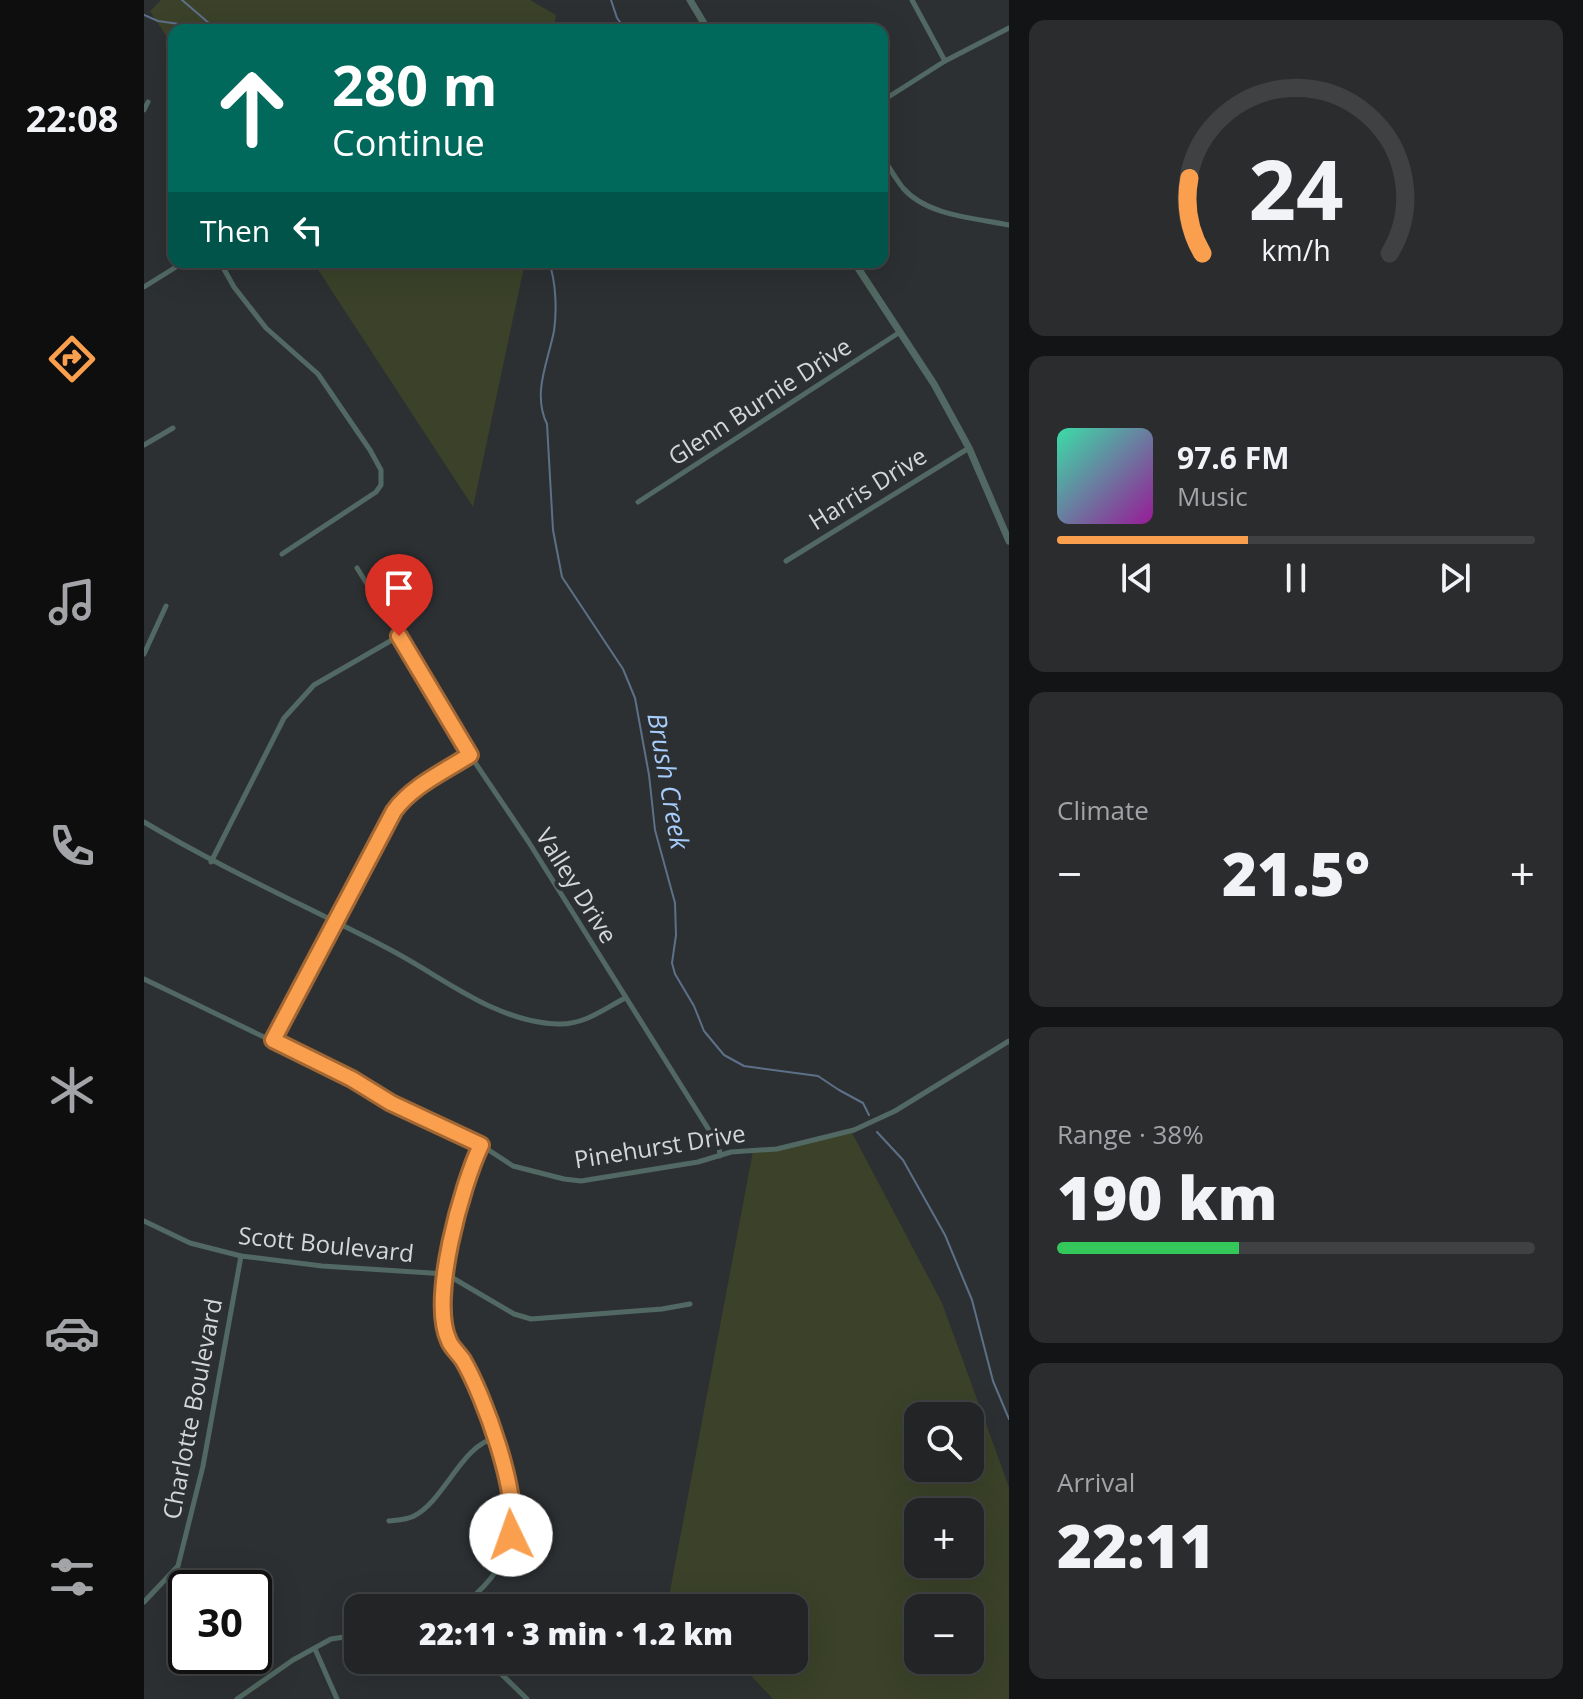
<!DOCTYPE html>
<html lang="en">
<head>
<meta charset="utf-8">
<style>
	:root { --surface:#222426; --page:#2a2c2e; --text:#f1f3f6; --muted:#a2a4a7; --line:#3f4143; --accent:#fa9f4e }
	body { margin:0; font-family:"Open Sans",sans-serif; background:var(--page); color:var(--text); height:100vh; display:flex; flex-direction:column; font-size:30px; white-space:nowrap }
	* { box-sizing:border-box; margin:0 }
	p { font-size:26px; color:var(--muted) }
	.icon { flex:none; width:44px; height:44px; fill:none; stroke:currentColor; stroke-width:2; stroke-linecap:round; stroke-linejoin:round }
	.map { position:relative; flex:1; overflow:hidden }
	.drawer { display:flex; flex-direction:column; gap:20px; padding:20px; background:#131415; width:574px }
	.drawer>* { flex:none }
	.hud { position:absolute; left:24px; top:24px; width:720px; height:244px; border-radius:16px; box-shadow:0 8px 32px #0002,0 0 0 2px var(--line); background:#00695c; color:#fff; overflow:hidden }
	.buttons { position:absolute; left:760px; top:1402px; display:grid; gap:16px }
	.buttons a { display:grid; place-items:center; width:80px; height:80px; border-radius:16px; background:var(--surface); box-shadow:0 8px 32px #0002,0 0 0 2px var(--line); font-size:40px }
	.speed { position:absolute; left:24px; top:1570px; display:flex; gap:16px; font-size:40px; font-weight:700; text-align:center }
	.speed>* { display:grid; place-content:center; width:104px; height:104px; border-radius:50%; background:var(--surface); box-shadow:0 8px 32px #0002,0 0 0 2px var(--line); line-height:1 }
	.speed .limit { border:4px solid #111; border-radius:12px; background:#fff; color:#111 }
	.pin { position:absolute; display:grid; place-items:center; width:68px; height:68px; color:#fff; margin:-82px -34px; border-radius:50% 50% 50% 0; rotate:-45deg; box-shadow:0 0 8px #0007 }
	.pin .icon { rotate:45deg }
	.me { position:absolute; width:88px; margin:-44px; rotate:357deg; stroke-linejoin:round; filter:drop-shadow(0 0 6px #0008) }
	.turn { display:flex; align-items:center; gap:28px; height:168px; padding:0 32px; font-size:36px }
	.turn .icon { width:104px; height:104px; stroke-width:2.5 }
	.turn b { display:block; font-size:56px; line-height:68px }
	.then { display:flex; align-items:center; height:76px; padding:0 32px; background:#0003; gap:16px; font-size:30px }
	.big { font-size:60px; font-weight:800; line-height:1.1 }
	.drawer .card { flex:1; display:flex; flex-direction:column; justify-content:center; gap:12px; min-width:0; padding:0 28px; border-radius:16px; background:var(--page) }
	.drawer .dial { align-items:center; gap:0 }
	.dial svg { height:208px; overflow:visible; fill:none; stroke:var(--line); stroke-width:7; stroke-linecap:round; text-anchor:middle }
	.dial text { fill:var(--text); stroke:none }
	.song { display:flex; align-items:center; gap:24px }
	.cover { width:96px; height:96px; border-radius:12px; background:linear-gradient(135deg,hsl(160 70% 55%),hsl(300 70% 35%)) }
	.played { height:8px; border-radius:4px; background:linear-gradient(90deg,var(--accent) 40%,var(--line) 40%) }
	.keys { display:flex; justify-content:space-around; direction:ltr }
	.heat { display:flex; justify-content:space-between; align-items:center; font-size:44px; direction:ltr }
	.charge { height:12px; border-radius:6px; background:linear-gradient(90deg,#34c759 38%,var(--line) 0) }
	.trip { position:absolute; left:200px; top:1594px; width:464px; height:80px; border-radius:16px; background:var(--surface); box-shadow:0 8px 32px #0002,0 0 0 2px var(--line); font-weight:800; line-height:80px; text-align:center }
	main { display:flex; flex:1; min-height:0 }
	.dock { display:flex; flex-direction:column; width:144px; justify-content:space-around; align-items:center; background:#0e0e0f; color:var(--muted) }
	.dock .icon { width:56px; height:56px }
	.dock .selected { color:var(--accent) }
	.dock b { font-size:36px; color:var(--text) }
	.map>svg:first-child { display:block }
</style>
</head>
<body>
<main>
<nav class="dock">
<b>22:08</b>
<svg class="icon selected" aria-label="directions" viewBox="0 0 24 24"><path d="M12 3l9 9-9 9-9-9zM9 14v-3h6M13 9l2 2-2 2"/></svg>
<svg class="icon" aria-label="music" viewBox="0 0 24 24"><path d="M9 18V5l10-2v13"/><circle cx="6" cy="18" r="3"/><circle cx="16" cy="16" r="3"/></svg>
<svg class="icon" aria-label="phone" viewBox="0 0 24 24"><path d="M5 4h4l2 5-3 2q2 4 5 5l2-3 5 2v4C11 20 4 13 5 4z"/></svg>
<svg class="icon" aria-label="climate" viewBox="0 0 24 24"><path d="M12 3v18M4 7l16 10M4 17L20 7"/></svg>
<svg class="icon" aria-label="car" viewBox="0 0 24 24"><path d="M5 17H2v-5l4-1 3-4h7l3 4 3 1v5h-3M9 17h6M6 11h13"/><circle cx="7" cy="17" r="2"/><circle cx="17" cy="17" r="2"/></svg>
<svg class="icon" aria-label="filters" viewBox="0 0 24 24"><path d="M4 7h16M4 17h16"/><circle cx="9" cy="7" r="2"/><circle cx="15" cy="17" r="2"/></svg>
</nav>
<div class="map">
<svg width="865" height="1699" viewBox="0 0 865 1699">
	<rect width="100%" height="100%" fill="#2d3033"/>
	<!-- green -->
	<g fill="#3b4229" fill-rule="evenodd">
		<path d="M17,0H386L412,15L410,30H30V48L6,11Z"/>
		<path d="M169,262H381L329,507Z"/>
		<path d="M707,1131L798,1303L865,1487V1699H629L592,1660H650V1608H542L526,1591L609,1151ZM774,1416H826V1468H774ZM774,1512H826V1564H774ZM774,1608H826V1660H774Z"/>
	</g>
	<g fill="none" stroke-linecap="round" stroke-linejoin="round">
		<!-- stream -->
		<g stroke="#5c7088" stroke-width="2">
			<path d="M38,0L73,30"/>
			<path d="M467,0L473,18L482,30"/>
			<path d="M0,15L14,21L71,29"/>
			<path d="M405,262C412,282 413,310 410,331C404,362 388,393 403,424L409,530L418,577L479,669L491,698L505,775L511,830L531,903L532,935L528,963L531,974L550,1006L560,1031L580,1055L600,1066L674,1076L695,1090L719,1103L725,1115"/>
			<path d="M733,1132L759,1160L801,1235L828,1300L849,1381L865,1419"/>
		</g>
		<!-- minor -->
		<g stroke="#516962" stroke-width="5">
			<path d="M768,0L801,61"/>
			<path d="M738,101L801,61L865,28"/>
			<path d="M0,110L4,102"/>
			<path d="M738,156C745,167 751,178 759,188C783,216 831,218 865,225"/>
			<path d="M76,262L90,287L122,328L174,374L226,450L237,470V485L232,492L138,554"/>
			<path d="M0,287L40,262"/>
			<path d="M0,445L29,428"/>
			<path d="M494,502L756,332"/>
			<path d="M642,561L825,448"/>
			<path d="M213,568L275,667L326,755L384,841L575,1146L576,1156"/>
			<path d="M0,654L22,606"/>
			<path d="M0,822C79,869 162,906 243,948C298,976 350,1022 414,1024C439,1025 459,1010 481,998"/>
			<path d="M67,862L140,718L170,685L255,636"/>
			<path d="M0,979L211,1081L247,1103L337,1145L369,1166L420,1179L437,1181L554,1162L587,1152L633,1149L710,1130L751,1111L865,1041"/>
			<path d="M129,1040L250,811C268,786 300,771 326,755"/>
			<path d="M0,1221L46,1243L97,1256L178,1266L302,1274L370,1314L387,1319L518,1309L546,1304"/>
			<path d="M245,1521C254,1520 262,1520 270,1516C301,1500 318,1444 352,1438"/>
			<path d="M0,1602L34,1566L59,1466L97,1256"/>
			<path d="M314,1608C372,1568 374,1527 358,1463C351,1435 343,1409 330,1383C318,1359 299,1338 298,1311C296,1270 319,1182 337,1145"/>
			<path d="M171,1649L193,1699"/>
			<path d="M343,1660L383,1699"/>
			<path d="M93,1699L149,1660L187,1639L214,1635"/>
		</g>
		<!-- tertiary -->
		<g stroke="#516962" stroke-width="7">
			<path d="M546,0L564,30"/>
			<path d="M710,262L790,384L825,448L865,541"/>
		</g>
	</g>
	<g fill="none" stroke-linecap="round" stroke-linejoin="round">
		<defs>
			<path id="route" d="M255,636L326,755C301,771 268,786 250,811L129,1040L208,1079L247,1103L337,1145C318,1185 285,1300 305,1341C308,1348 315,1354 319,1360C340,1396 376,1494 367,1535"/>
		</defs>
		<!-- route casing -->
		<use href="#route" stroke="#a26733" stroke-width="20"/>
		<!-- route -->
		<use href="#route" stroke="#fa9f4e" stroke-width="14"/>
	</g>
	<g text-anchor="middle" stroke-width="8" stroke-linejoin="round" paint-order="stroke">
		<!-- street labels -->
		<g font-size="24" fill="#d4d6d9" stroke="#2d3033">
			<text transform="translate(616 402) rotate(-33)" y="8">Glenn Burnie Drive</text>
			<text transform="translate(724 489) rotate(-32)" y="8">Harris Drive</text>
			<text transform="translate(432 886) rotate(58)" y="8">Valley Drive</text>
			<text transform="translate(516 1147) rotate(-9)" y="8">Pinehurst Drive</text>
			<text transform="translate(182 1245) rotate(6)" y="8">Scott Boulevard</text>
			<text transform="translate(49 1409) rotate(-79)" y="8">Charlotte Boulevard</text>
		</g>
		<!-- water labels -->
		<g font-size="26" font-style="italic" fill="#a6ccfb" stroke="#2d3033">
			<text transform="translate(524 781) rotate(80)" y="9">Brush Creek</text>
		</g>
	</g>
</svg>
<div class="buttons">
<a><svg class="icon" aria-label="search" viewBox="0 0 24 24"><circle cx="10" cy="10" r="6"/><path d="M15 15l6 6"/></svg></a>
<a>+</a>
<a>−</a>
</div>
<div class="speed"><div class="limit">30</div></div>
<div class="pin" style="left:255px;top:636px;background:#d93025"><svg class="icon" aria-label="arrive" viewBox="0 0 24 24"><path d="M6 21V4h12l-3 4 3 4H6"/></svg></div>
<svg class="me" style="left:367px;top:1535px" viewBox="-20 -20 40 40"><circle r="19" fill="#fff"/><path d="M0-13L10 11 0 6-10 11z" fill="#fa9f4e"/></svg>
<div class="trip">22:11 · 3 min · 1.2 km</div>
<div class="hud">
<div class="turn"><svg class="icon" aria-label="ahead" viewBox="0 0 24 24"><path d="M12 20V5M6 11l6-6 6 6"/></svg><div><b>280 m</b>Continue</div></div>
<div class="then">Then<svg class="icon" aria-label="left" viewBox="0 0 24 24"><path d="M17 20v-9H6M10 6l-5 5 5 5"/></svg></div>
</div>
</div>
<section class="drawer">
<div class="card dial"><svg viewBox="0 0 100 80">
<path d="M14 69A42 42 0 1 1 86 69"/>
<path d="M14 69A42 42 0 0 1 9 40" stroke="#fa9f4e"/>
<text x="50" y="56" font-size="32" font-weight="700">24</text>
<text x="50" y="72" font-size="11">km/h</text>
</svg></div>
<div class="card">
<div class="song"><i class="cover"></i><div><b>97.6 FM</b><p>Music</p></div></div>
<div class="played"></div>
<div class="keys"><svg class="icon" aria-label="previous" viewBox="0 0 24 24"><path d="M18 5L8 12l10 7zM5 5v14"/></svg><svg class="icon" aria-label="pause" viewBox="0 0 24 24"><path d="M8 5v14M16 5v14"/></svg><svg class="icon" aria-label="next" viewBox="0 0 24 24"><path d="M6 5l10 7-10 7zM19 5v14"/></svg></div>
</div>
<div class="card"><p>Climate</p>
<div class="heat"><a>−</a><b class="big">21.5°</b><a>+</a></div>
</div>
<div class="card"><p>Range · 38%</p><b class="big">190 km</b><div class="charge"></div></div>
<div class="card"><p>Arrival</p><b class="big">22:11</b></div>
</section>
</main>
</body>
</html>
